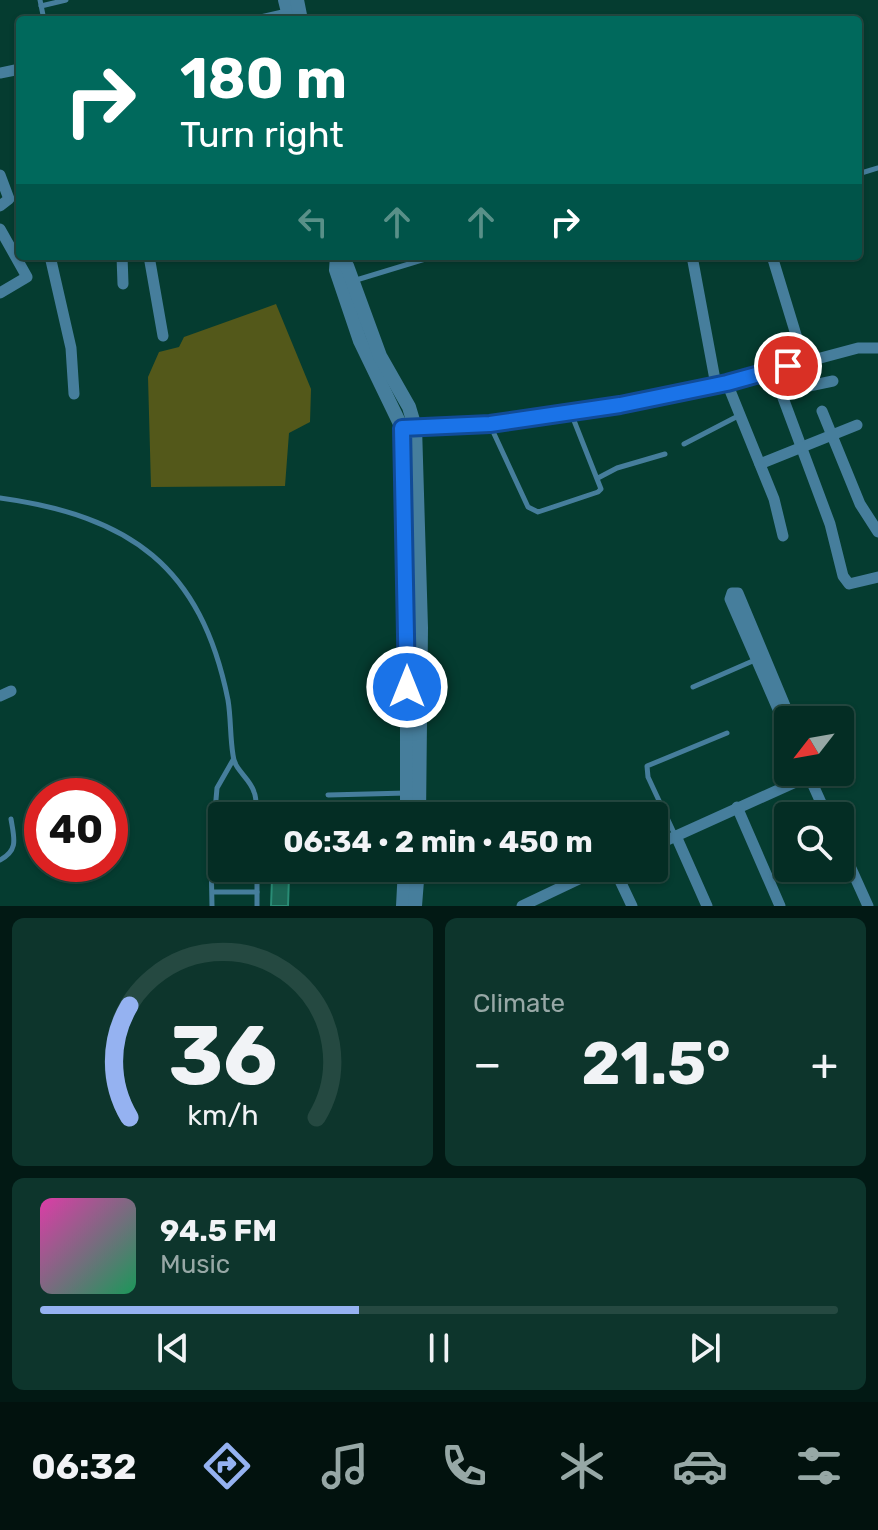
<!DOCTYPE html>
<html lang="en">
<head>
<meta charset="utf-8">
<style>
	:root { --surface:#042d24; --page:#0d352c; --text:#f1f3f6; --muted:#97a8a6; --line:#254941; --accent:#95b2f1 }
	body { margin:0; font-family:Rubik,sans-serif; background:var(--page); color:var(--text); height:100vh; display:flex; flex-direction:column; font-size:30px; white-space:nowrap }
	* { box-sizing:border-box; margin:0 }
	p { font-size:26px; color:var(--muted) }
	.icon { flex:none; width:44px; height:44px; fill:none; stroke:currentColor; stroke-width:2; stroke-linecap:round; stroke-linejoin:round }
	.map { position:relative; height:906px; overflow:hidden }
	.details { display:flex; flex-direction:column; gap:12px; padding:12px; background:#021914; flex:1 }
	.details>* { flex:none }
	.hud { position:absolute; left:16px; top:16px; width:846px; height:244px; border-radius:8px; box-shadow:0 2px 6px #0004,0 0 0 2px var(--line); background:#00695c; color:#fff; overflow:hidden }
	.needle { width:52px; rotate:239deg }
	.buttons { position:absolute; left:774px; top:706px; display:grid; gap:16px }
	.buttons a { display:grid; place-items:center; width:80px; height:80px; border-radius:8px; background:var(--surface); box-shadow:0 2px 6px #0004,0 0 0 2px var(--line); font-size:40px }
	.speed { position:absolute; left:24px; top:778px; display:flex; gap:16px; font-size:40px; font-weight:700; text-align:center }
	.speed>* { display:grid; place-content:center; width:104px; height:104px; border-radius:50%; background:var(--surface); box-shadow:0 2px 6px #0004,0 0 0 2px var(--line); line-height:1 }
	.speed .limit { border:12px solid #d22; background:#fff; color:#111 }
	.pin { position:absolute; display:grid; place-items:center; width:68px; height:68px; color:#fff; margin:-34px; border:4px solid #fff; border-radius:50%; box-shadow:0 2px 8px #0007 }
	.me { position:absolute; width:88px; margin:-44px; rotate:0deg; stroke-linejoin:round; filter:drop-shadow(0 0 6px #0008) }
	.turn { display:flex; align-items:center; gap:28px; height:168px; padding:0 32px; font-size:36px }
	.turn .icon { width:104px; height:104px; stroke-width:2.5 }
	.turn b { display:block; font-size:56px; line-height:68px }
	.lanes { display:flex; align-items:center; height:76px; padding:0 32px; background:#0003; justify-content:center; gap:40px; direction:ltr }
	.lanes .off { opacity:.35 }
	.big { font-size:60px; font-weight:700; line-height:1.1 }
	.details .tile { flex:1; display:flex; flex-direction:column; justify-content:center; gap:12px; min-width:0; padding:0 28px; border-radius:12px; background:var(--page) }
	.details .dial { align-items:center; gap:0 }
	.dial svg { height:208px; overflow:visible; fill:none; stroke:var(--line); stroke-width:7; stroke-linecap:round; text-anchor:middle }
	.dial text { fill:var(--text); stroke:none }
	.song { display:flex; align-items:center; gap:24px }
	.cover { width:96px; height:96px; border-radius:12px; background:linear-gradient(135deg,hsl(320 70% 55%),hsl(150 70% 35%)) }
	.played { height:8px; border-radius:4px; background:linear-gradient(90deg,var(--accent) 40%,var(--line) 40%) }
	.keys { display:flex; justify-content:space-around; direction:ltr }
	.heat { display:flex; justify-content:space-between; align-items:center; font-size:44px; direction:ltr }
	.details .tiles { flex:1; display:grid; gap:12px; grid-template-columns:1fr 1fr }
	.tile:last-child { grid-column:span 2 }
	.trip { position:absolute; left:208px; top:802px; width:460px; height:80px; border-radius:8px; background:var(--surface); box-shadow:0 2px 6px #0004,0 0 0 2px var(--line); font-weight:700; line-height:80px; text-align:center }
	.tab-bar { display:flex; height:128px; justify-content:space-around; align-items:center; background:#02120e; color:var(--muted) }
	.tab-bar .icon { width:56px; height:56px }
	.tab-bar .selected { color:var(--accent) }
	.tab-bar b { font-size:36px; color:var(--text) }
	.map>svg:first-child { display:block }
</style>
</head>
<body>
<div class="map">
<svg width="878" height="906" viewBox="0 0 878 906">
	<rect width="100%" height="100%" fill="#053c30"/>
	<!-- green -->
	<path fill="#53581a" d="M276,304L311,389L310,422L289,433L285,486L151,487L148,377L159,352L179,347L184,337Z"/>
	<!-- building -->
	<path fill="#1a6654" stroke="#298c75" stroke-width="2" d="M289,876L288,906H271L272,879Z"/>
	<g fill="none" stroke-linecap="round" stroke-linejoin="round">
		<!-- service -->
		<g stroke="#467e9c" stroke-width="5">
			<path d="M40,0L44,20"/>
			<path d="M41,6L66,0"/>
			<path d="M858,174L878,168"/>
			<path d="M353,281L435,256"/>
			<path d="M490,425L528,507L538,512L598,492L601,489L571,413"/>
			<path d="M684,444L740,415"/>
			<path d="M598,478L617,468L665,454"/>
			<path d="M0,498C130,516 201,566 228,700C231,718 230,737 233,755C234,770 250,778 254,792C257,798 256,809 256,816"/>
			<path d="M693,687L755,660"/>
			<path d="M328,795L407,793"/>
			<path d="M675,835L648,777L647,766L727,733"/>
			<path d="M211,857L212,906"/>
			<path d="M222,857H211L217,788L233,760"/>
			<path d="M0,860C19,850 14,838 11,819"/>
			<path d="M257,868V906"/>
			<path d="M213,892H257"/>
		</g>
		<!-- minor -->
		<g stroke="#467e9c" stroke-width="11">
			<path d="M260,20L295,12"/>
			<path d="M0,73L20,69"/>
			<path d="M0,175L9,199L0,206"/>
			<path d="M0,229L27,277L0,293"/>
			<path d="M50,256L71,348L74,394"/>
			<path d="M122,256L123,284"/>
			<path d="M149,256L163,336"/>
			<path d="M692,256L716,385"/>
			<path d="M772,256L804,361"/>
			<path d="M773,371L830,524L843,576L849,584L878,577"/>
			<path d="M727,383L774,499L783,536"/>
			<path d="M780,392L833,381"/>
			<path d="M822,411L860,504L878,532"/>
			<path d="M407,427L490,424L620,405L727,383L858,348H878"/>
			<path d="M760,464L857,425"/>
			<path d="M0,696L11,691"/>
			<path d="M788,725L784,723L730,599L732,593H738L791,720"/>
			<path d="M737,807L780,906"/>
			<path d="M676,836L707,906"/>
			<path d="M840,844L868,906"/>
			<path d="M654,846L809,776L827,816"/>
			<path d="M614,868L632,906"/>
			<path d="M522,906L602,868"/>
		</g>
		<!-- tertiary -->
		<g stroke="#467e9c" stroke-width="14">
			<path d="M285,0L290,20"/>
			<path d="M297,0L301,20"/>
			<path d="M337,256L336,270L360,341L402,428L407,587V816"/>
			<path d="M338,260L347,266L380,356L409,407L415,427L421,628L419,816"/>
			<path d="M403,906L405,868"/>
			<path d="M415,906L418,868"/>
		</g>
	</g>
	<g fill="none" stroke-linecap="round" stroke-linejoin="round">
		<defs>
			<path id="route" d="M407,687L402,428L490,424L620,405L727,383L788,366"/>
		</defs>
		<!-- route casing -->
		<use href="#route" stroke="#114b97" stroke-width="20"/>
		<!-- route -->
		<use href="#route" stroke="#1a73e8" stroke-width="14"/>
	</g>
</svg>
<div class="buttons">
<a><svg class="needle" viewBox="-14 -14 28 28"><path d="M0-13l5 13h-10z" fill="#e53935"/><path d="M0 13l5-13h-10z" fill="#97a8a6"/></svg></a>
<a><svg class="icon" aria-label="search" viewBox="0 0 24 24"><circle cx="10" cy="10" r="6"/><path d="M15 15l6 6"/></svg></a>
</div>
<div class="speed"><div class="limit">40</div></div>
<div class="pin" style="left:788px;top:366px;background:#d93025"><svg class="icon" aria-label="arrive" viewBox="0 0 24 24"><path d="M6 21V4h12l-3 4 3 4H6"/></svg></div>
<svg class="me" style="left:407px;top:687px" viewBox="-20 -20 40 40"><circle r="17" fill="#1a73e8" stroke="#fff" stroke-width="3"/><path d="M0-11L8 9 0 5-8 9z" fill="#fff"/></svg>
<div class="trip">06:34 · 2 min · 450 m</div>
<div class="hud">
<div class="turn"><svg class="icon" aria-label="right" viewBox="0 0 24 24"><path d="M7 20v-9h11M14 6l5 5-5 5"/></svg><div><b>180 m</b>Turn right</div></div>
<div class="lanes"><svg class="icon off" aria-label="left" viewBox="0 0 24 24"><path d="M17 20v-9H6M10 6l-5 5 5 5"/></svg><svg class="icon off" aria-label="ahead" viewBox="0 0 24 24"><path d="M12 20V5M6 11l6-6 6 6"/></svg><svg class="icon off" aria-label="ahead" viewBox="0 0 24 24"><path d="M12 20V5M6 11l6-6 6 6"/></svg><svg class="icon" aria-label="right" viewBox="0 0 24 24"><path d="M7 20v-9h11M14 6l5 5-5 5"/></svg></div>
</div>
</div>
<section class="details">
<div class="tiles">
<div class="tile dial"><svg viewBox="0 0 100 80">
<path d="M14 69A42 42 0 1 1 86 69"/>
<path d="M14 69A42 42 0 0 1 14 26" stroke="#95b2f1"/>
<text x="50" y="56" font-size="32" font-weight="700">36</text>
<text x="50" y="72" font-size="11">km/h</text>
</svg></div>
<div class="tile"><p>Climate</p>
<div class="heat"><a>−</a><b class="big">21.5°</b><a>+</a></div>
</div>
<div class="tile">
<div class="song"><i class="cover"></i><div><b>94.5 FM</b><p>Music</p></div></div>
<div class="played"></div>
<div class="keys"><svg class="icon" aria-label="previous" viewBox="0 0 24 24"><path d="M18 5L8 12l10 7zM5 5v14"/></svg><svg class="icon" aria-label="pause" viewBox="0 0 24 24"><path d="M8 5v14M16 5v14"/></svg><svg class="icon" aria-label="next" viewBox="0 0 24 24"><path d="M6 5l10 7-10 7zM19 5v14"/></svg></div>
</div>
</div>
</section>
<nav class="tab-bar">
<b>06:32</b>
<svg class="icon selected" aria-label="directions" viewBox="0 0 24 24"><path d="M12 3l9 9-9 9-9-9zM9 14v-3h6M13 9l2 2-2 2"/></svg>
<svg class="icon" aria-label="music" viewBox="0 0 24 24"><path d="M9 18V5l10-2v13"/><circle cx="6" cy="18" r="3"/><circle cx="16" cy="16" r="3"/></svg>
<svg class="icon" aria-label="phone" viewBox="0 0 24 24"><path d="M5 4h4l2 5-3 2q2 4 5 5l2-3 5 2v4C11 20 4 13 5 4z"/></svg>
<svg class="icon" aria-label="climate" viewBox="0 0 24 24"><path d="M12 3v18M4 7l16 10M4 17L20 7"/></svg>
<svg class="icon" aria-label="car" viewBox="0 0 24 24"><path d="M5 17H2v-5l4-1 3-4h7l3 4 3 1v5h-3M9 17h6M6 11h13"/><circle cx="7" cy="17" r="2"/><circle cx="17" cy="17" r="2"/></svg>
<svg class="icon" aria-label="filters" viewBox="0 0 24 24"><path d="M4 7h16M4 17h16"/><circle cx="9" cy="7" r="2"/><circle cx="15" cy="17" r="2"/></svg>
</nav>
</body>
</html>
